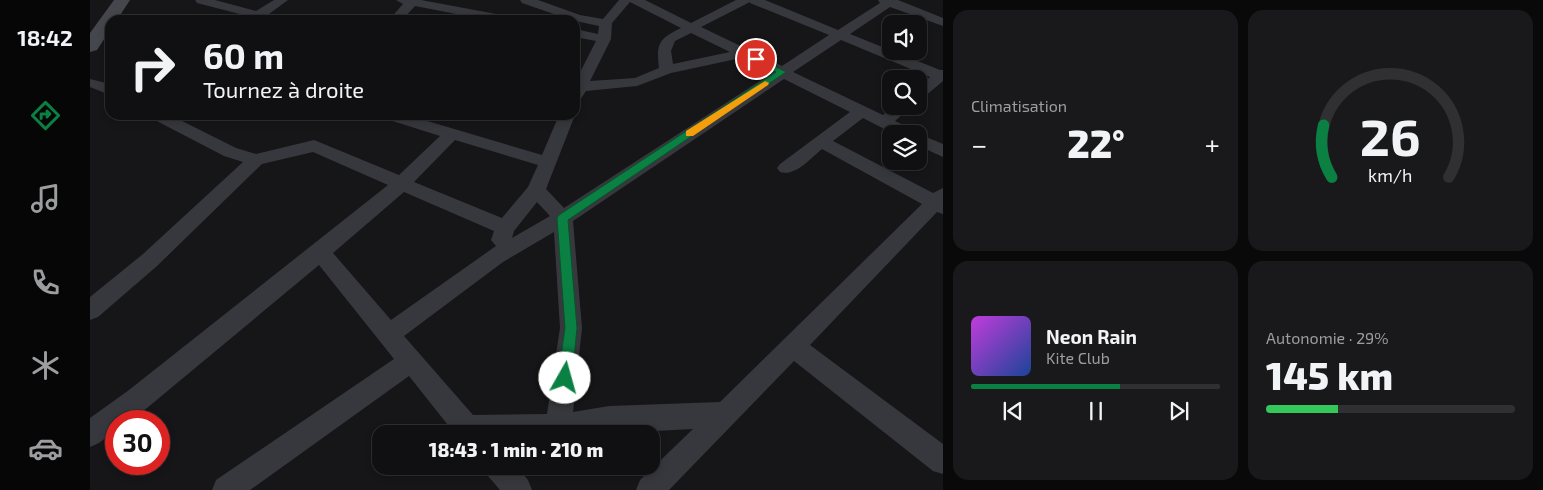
<!DOCTYPE html>
<html lang="fr">
<head>
<meta charset="utf-8">
<style>
	:root { --surface:#101012; --page:#19191b; --text:#f1f3f6; --muted:#9c9d9f; --line:#303032; --accent:#0b8043 }
	body { margin:0; font-family:"Exo 2",sans-serif; background:var(--page); color:var(--text); height:100vh; display:flex; flex-direction:column; font-size:19px; white-space:nowrap }
	* { box-sizing:border-box; margin:0 }
	p { font-size:16px; color:var(--muted) }
	.icon { flex:none; width:28px; height:28px; fill:none; stroke:currentColor; stroke-width:2; stroke-linecap:round; stroke-linejoin:round }
	.map { position:relative; flex:1; overflow:hidden }
	.sheet { display:flex; flex-direction:column; gap:10px; padding:10px; background:#09090a; width:600px }
	.sheet>* { flex:none }
	.guide { position:absolute; left:15px; top:15px; width:475px; height:105px; border-radius:15px; box-shadow:0 2px 8px #0003,0 0 0 1px var(--line); background:#101012; color:var(--text); overflow:hidden }
	.controls { position:absolute; left:792px; top:15px; display:grid; gap:10px }
	.controls a { display:grid; place-items:center; width:45px; height:45px; border-radius:10px; background:var(--surface); box-shadow:0 2px 8px #0003,0 0 0 1px var(--line); font-size:25px }
	.speed { position:absolute; left:15px; top:410px; display:flex; gap:10px; font-size:25px; font-weight:700; text-align:center }
	.speed>* { display:grid; place-content:center; width:65px; height:65px; border-radius:50%; background:var(--surface); box-shadow:0 2px 8px #0003,0 0 0 1px var(--line); line-height:1 }
	.speed .limit { border:8px solid #d22; background:#fff; color:#111 }
	.pin { position:absolute; display:grid; place-items:center; width:42px; height:42px; color:#fff; margin:-21px; border:2px solid #fff; border-radius:50%; box-shadow:0 1px 5px #0007 }
	.me { position:absolute; width:55px; margin:-28px; rotate:7deg; stroke-linejoin:round; filter:drop-shadow(0 0 4px #0008) }
	.turn { display:flex; align-items:center; gap:18px; height:105px; padding:0 15px; font-size:22px }
	.turn .icon { width:65px; height:65px; stroke-width:2.5 }
	.turn b { display:block; font-size:35px; line-height:42px }
	.big { font-size:38px; font-weight:800; line-height:1.1 }
	.sheet .card { flex:1; display:flex; flex-direction:column; justify-content:center; gap:8px; min-width:0; padding:0 18px; border-radius:15px; background:var(--page) }
	.sheet .dial { align-items:center; gap:0 }
	.dial svg { height:130px; overflow:visible; fill:none; stroke:var(--line); stroke-width:7; stroke-linecap:round; text-anchor:middle }
	.dial text { fill:var(--text); stroke:none }
	.song { display:flex; align-items:center; gap:15px }
	.cover { width:60px; height:60px; border-radius:8px; background:linear-gradient(135deg,hsl(290 70% 55%),hsl(220 70% 35%)) }
	.played { height:5px; border-radius:2px; background:linear-gradient(90deg,var(--accent) 60%,var(--line) 60%) }
	.keys { display:flex; justify-content:space-around; direction:ltr }
	.heat { display:flex; justify-content:space-between; align-items:center; font-size:28px; direction:ltr }
	.charge { height:8px; border-radius:4px; background:linear-gradient(90deg,#34c759 29%,var(--line) 0) }
	.sheet .tiles { flex:1; display:grid; gap:10px; grid-template-columns:repeat(2,1fr) }
	.trip { position:absolute; left:282px; top:425px; width:288px; height:50px; border-radius:15px; background:var(--surface); box-shadow:0 2px 8px #0003,0 0 0 1px var(--line); font-weight:800; line-height:50px; text-align:center }
	main { display:flex; flex:1; min-height:0 }
	.tabs { display:flex; flex-direction:column; width:90px; justify-content:space-around; align-items:center; background:#060607; color:var(--muted) }
	.tabs .icon { width:35px; height:35px }
	.tabs .selected { color:var(--accent) }
	.tabs b { font-size:22px; color:var(--text) }
	.map>svg:first-child { display:block }
</style>
</head>
<body>
<main>
<nav class="tabs">
<b>18:42</b>
<svg class="icon selected" aria-label="directions" viewBox="0 0 24 24"><path d="M12 3l9 9-9 9-9-9zM9 14v-3h6M13 9l2 2-2 2"/></svg>
<svg class="icon" aria-label="music" viewBox="0 0 24 24"><path d="M9 18V5l10-2v13"/><circle cx="6" cy="18" r="3"/><circle cx="16" cy="16" r="3"/></svg>
<svg class="icon" aria-label="phone" viewBox="0 0 24 24"><path d="M5 4h4l2 5-3 2q2 4 5 5l2-3 5 2v4C11 20 4 13 5 4z"/></svg>
<svg class="icon" aria-label="climate" viewBox="0 0 24 24"><path d="M12 3v18M4 7l16 10M4 17L20 7"/></svg>
<svg class="icon" aria-label="car" viewBox="0 0 24 24"><path d="M5 17H2v-5l4-1 3-4h7l3 4 3 1v5h-3M9 17h6M6 11h13"/><circle cx="7" cy="17" r="2"/><circle cx="17" cy="17" r="2"/></svg>
</nav>
<div class="map">
<svg width="853" height="490" viewBox="0 0 853 490">
	<rect width="100%" height="100%" fill="#161618"/>
	<g fill="none" stroke-linecap="round" stroke-linejoin="round">
		<!-- minor -->
		<g fill="#37383d" fill-rule="evenodd">
			<path d="M105,0H125L166,11L184,0H198L179,14L193,17L194,20H173L107,3Z"/>
			<path d="M306,0H331L417,16L423,20H397L325,6L312,20H299L313,4Z"/>
			<path d="M430,0H448L490,15L513,19L529,0H555L601,23L646,0H675L748,30L790,3L788,0H808L853,18V26L800,7L760,34L850,70H853V81L834,97L829,98V87L840,77L751,40L703,72L793,115L804,106H822L805,121L824,130L826,134H804L773,118L743,141L843,193L853,188V214L847,212L720,345L853,444V474L843,471L704,361L579,490H546L550,480L603,429L507,434H365L319,376L160,490H122L126,480L304,359L229,265L57,408L39,421H26V430L9,443L0,447V418L39,390L298,185L223,152L172,164L67,266L8,317L0,320V297L53,254L153,162L134,156L61,118L59,115H80L146,148L166,154L224,140L309,175L350,136L293,118L291,115H317L452,155L469,115H485L456,189L474,208L682,73L651,58L581,73L547,86L496,91L490,100L485,102V82L506,41L485,37V29L508,34L509,26L481,20L432,3ZM540,2L591,28C569,39 566,43 569,68L545,78L500,81L521,39L522,23ZM660,2V3L739,35L692,66L611,27ZM601,33L640,52L583,64L581,51L585,41ZM694,79L760,112L690,164L687,168L690,172C705,177 721,158 732,149L832,204L630,402L519,406L483,412L492,328L483,221ZM365,140L448,165L438,187L412,218L324,182ZM314,192L404,231L401,240L406,246L301,320L243,253ZM447,202L460,216L422,238L424,231ZM464,232L470,328L457,414L383,415L314,336L413,262Z"/>
			<path d="M0,79L20,84V95L0,87Z"/>
			<path d="M828,134H829L853,144V157L829,146Z"/>
			<path d="M395,466H426L438,480L442,490H410L398,476Z"/>
		</g>
		<!-- secondary -->
		<path fill="#45474d" fill-rule="evenodd" d="M24,0H40L27,20H20V30L7,50L0,52V33Z"/>
	</g>
	<!-- route -->
	<path fill="#0b8043" stroke="#07532c" d="M666,57L696,72L478,220L487,328L482,378L479,382L475,384L470,382L468,378L475,328L467,218L469,215L686,72L663,61L662,59Z"/>
	<!-- slow -->
	<path fill="#f59e0b" d="M675,81L679,83L678,85L603,136H596V131Z"/>
</svg>
<div class="controls">
<a><svg class="icon" aria-label="sound" viewBox="0 0 24 24"><path d="M4 9h4l5-4v14l-5-4H4zM17 9q2 3 0 6"/></svg></a>
<a><svg class="icon" aria-label="search" viewBox="0 0 24 24"><circle cx="10" cy="10" r="6"/><path d="M15 15l6 6"/></svg></a>
<a><svg class="icon" aria-label="layers" viewBox="0 0 24 24"><path d="M12 4l9 5-9 5-9-5zM3 14l9 5 9-5"/></svg></a>
</div>
<div class="speed"><div class="limit">30</div></div>
<div class="pin" style="left:666px;top:59px;background:#d93025"><svg class="icon" aria-label="arrive" viewBox="0 0 24 24"><path d="M6 21V4h12l-3 4 3 4H6"/></svg></div>
<svg class="me" style="left:475px;top:378px" viewBox="-20 -20 40 40"><circle r="19" fill="#fff"/><path d="M0-13L10 11 0 6-10 11z" fill="#0b8043"/></svg>
<div class="trip">18:43 · 1 min · 210 m</div>
<div class="guide">
<div class="turn"><svg class="icon" aria-label="right" viewBox="0 0 24 24"><path d="M7 20v-9h11M14 6l5 5-5 5"/></svg><div><b>60 m</b>Tournez à droite</div></div>
</div>
</div>
<section class="sheet">
<div class="tiles">
<div class="card"><p>Climatisation</p>
<div class="heat"><a>−</a><b class="big">22°</b><a>+</a></div>
</div>
<div class="card dial"><svg viewBox="0 0 100 80">
<path d="M14 69A42 42 0 1 1 86 69"/>
<path d="M14 69A42 42 0 0 1 9 37" stroke="#0b8043"/>
<text x="50" y="56" font-size="32" font-weight="700">26</text>
<text x="50" y="72" font-size="11">km/h</text>
</svg></div>
<div class="card">
<div class="song"><i class="cover"></i><div><b>Neon Rain</b><p>Kite Club</p></div></div>
<div class="played"></div>
<div class="keys"><svg class="icon" aria-label="previous" viewBox="0 0 24 24"><path d="M18 5L8 12l10 7zM5 5v14"/></svg><svg class="icon" aria-label="pause" viewBox="0 0 24 24"><path d="M8 5v14M16 5v14"/></svg><svg class="icon" aria-label="next" viewBox="0 0 24 24"><path d="M6 5l10 7-10 7zM19 5v14"/></svg></div>
</div>
<div class="card"><p>Autonomie · 29%</p><b class="big">145 km</b><div class="charge"></div></div>
</div>
</section>
</main>
</body>
</html>
